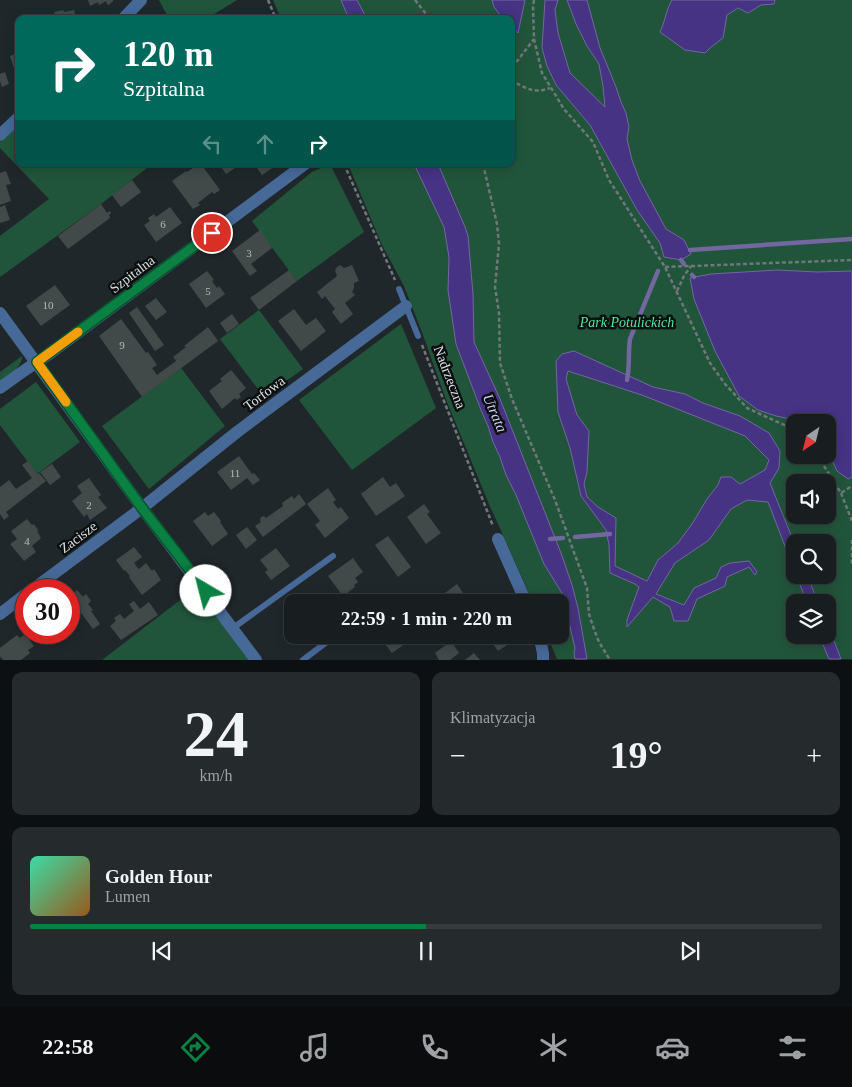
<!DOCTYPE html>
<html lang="pl">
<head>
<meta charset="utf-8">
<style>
	:root { --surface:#181d20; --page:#252a2d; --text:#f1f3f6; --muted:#9fa2a5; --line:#363b3e; --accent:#0b8043 }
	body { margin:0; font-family:Georgia,serif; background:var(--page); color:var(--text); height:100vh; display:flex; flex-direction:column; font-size:19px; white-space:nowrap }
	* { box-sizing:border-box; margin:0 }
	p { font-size:16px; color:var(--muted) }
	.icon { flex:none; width:28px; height:28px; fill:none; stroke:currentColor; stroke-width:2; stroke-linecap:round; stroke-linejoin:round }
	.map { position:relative; height:660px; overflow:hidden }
	.side { display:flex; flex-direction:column; gap:12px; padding:12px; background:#0d1012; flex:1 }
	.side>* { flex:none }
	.banner { position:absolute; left:15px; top:15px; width:500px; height:152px; border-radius:10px; box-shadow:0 2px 12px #0003,0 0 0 1px var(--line); background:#00695c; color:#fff; overflow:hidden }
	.needle { width:32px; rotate:215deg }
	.tools { position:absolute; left:786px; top:414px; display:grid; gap:10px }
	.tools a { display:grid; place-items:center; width:50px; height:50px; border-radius:10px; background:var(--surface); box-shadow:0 2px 12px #0003,0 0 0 1px var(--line); font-size:25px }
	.speed { position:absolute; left:15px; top:579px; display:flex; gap:10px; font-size:25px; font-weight:700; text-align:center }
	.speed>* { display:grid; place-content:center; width:65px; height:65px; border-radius:50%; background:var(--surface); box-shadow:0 2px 12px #0003,0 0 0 1px var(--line); line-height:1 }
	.speed .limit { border:8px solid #d22; background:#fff; color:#111 }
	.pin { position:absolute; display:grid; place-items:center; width:42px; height:42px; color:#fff; margin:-21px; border:2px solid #fff; border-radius:50%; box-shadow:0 1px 5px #0007 }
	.me { position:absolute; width:55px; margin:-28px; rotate:323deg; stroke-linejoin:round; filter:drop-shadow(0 0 4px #0008) }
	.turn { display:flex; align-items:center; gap:18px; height:105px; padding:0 25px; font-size:22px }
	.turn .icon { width:65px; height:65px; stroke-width:2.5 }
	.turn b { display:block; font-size:35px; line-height:42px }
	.lanes { display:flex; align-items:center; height:48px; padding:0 25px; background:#0003; justify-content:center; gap:25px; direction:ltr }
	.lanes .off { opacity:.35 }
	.big { font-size:38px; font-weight:600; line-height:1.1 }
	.side .card { flex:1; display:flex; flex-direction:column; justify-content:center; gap:8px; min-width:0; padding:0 18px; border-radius:10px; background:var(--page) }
	.side .dial { align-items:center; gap:0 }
	.dial b { font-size:65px; line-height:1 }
	.song { display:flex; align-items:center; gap:15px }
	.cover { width:60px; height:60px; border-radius:8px; background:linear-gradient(135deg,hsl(160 70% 55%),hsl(30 70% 35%)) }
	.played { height:5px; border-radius:2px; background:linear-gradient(90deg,var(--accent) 50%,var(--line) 50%) }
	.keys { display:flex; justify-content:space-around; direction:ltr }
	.heat { display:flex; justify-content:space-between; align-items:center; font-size:28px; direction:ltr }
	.side .tiles { flex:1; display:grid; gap:12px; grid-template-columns:1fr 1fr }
	.card:last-child { grid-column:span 2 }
	.trip { position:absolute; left:284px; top:594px; width:285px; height:50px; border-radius:10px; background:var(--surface); box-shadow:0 2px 12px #0003,0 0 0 1px var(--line); font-weight:600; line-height:50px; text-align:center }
	.tabs { display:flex; height:80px; justify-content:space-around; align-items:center; background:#0a0c0d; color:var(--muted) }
	.tabs .icon { width:35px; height:35px }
	.tabs .on { color:var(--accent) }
	.tabs b { font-size:22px; color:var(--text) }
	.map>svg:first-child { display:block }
</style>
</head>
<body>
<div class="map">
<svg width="852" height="660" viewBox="0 0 852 660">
	<rect width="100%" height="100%" fill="#20272a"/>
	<!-- green -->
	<g fill="#21553b" fill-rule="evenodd">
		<path d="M159,0H237L206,19H169Z"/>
		<path d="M273,0H852V659H557L547,635H560V602H533L489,504L447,402L423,335L404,286L382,245L348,164H511V19H281ZM795,422H828V455H795ZM795,482H828V515H795ZM795,542H828V575H795ZM795,602H828V635H795Z"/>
		<path d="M19,125V164H144L147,168L101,204L0,277V236L49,199L0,148V142Z"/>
		<path d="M330,164L364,232L297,281L252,221L312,172Z"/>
		<path d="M259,310L303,369L264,397L220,339Z"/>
		<path d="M401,324L436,408L352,470L299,400Z"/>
		<path d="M22,356C22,368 9,375 0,381V372Z"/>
		<path d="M181,368L225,426L149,489L102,426Z"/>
		<path d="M36,382L80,442L37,474L0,425V409Z"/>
		<path d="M192,591L211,615L214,612L249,660H102Z"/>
	</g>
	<!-- water -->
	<g fill="#463383" stroke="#7367a0" fill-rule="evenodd">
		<path d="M341,0H357L367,19H349Z"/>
		<path d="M492,0H525L518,33L511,27V19H503L494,7Z"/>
		<path d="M545,0H558L555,10L558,33L570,73L605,107L603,86L599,64L587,46L576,24L567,0H587L600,48L616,87L621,102L626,113L629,127L627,139L632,160L640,181L666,229L684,240L691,254L681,260L664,257L660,243L637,210L590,125L556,85L547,66L542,48Z"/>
		<path d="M672,0H775L774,4L761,5L748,13L738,8L727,15L723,38L711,47L705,53L685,50L660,32C665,22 666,10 672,0Z"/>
		<path d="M414,164H438L465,227L468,236L473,294L474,342L500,399L519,447L561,553L572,585L578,608L587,659H575L574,653L575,648L562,593L544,564L516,495L506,475L500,457L493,442L488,426L481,410L456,344L448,290L449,257L444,227Z"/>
		<path d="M777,270L817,272L852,271V477L848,479L837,471L828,451V422H805L776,416L758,410L739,396L715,351L694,299L690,278L711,274Z"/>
		<path d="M574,351L653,387L685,394L703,403L740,416L769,433L780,451L779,468L770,483L795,545V572L768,502L747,500L731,509L709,540L675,563L656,594L684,605L694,588L716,578L721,567L730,563L749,561L757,572L755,575L749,567L727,577L725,586L697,599L688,621H674L670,607L653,597L627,627V620L639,587L635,584L610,573L609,545L606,530L581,496L570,448L558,412L556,361L562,354ZM568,371L642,395L745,436L769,460L765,470L740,484L731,477H721L718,485L707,499L692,524L678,543L658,560L647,581L615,566L616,518L598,507L587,497L584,484L587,472L589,431L577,415L566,379Z"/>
		<path d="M796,575H807L818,602H807Z"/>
		<path d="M828,625L841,659H829L819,635H828Z"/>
	</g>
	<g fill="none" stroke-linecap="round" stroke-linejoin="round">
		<!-- stream -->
		<g stroke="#7367a0" stroke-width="4.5">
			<path d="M690,250L852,239"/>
			<path d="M681,260L684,264"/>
			<path d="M692,275L694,277"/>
			<path d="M627,380C630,366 628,353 630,339L658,271"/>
			<path d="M575,537L610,534"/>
			<path d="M550,539L563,538"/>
		</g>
	</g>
	<!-- building -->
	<g fill="#414a49">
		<path d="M88,0H113V1L109,5L107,4L106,1L99,5L98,2L90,6Z"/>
		<path d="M63,10L64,12L74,10L76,19H56L54,12Z"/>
		<path d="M19,45V74L16,75L10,56L17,53L15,46Z"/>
		<path d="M5,72L9,84L2,87L0,81V74Z"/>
		<path d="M199,164H201L220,190L214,194L212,192L198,203L200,205L193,209L172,181L186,171L187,172Z"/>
		<path d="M219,164H236L238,166L226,174Z"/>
		<path d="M254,164H278L262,175Z"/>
		<path d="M6,171L11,184L6,185L11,201L0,205V173Z"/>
		<path d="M132,180L141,192L121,207L112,195Z"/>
		<path d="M101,204L107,213L110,211L111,213L109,215L110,218L68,249L58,236Z"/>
		<path d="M5,205L10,220L0,223V207Z"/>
		<path d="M170,207L182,223L156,242L144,225L150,221L148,218L154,214L156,217Z"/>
		<path d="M260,230L272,248L251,264L257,271L250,276L232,251Z"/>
		<path d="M340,265L344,268L352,265L359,281L354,283V288L352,292L355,295L345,303L353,314L341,324L332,312L335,309L325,296L322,299L317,292L337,276L335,270L337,267Z"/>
		<path d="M289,270L297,281L259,310L250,298Z"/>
		<path d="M207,271L214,280L212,281L217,288L219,286L225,294L206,308L189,284Z"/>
		<path d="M55,285L70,305L41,326L26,306Z"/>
		<path d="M156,298L167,312L156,320L145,306Z"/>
		<path d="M137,307L164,345L155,351L129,313Z"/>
		<path d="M294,309L306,325L316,318L326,331L301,351L278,321Z"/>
		<path d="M232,314L239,324L227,333L220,323Z"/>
		<path d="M121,319L146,353L148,352L157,365L152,368L157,375L176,361L173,357L186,347L184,346L208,327L218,341L142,397L99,336Z"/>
		<path d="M231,370L246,388L239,394L241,397L237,400L235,398L222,409L209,391L222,381L220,379Z"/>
		<path d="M239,456L252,474L254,473L260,480L253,485L247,478L231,490L217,472Z"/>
		<path d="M28,461L37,474L39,473L46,481L6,512L9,516L4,520L0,514V487L9,480L16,489L32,478L22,465Z"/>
		<path d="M52,464L61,477L50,485L40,472Z"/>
		<path d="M383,477L390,487L396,483L405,496L376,516L361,494Z"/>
		<path d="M89,478L101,495L98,497L107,508L90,520L87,514L84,517L72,501L82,493L77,486Z"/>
		<path d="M328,488L336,500L333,502L338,509L341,507L349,518L325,538L315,525L320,521L307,504Z"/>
		<path d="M299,494L306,504L263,537L255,526L261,522L260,520L261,517L264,516L266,518L283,506L282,503L292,496L294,499Z"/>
		<path d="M424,504L430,512L427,514L441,533L426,544L407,517Z"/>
		<path d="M205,512L208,516L214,512L221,521L220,522L228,534L212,546L193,521Z"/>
		<path d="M27,519L32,525L34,524L38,530L37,531L41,538L32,546L36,552L24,561L10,544L17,539L11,531Z"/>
		<path d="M247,527L257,540L246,549L236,535Z"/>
		<path d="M388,536L411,567L398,577L375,545Z"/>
		<path d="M134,547L142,557L134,563L137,567L139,569L146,563L152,571L154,569L161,580L142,595L129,577L130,576L125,570L124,571L116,560Z"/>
		<path d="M276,548L290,566L271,580L265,572L268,570L260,560Z"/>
		<path d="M353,558L363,572L355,578L358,582L354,585L355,587L343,596L328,576Z"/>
		<path d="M457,584L465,596L468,595L470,597L468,600L470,602H446L441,596Z"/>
		<path d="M77,590L83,597L86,594L91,601L88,604L93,610L91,611L100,624L93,629L69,597Z"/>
		<path d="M134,601L140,609L149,602L158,615L121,640L110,626L116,621L114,618L120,614L124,619L134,611L129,604Z"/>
		<path d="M69,607L73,612L71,613L74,618L69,622Z"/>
		<path d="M37,632H54L43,641Z"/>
		<path d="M25,634L34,646L28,650L30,653L21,660H3L0,656V648L17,635L20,638Z"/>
		<path d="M375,635H410L413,638L392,653L382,640L380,642Z"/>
		<path d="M476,635H512L510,643L498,651L489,638L482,643Z"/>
		<path d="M451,641L459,653L450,660H439L435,653Z"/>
		<path d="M474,653L480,660H465Z"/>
	</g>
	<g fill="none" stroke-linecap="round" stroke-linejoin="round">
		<!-- path -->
		<g stroke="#71777a" stroke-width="2.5" stroke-dasharray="4 2.5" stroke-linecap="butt">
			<path d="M268,0L276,19"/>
			<path d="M415,0L430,19"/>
			<path d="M534,0L533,6L534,39L542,73L564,109L593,142L609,180L665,267L710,363L725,384L747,408L795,430"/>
			<path d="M511,66L518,60L534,39"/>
			<path d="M511,80C525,88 534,94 550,88"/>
			<path d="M344,164L395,280"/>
			<path d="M483,164L497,224L499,244L495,287L499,313L500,363L512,399L555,500L587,588L589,614L594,629L599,642L610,660"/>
			<path d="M665,267L852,260"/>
			<path d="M677,291L684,276L691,266"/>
			<path d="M422,345L493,526"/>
			<path d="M817,455L841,493L852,486"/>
			<path d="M841,493L852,521"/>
			<path d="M852,540V565"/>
		</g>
		<!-- lane -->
		<g stroke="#476998" stroke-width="6">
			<path d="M399,289L418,336"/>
			<path d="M233,628L333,556"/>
			<path d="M303,660L336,635"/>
		</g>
		<!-- street -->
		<g stroke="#476998" stroke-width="12">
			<path d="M123,19L141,0"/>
			<path d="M0,135L19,117"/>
			<path d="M0,313L142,508L256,660"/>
			<path d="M0,388L25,370L49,354L305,164"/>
			<path d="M498,539L526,602"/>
			<path d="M32,590L142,508L237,432L406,306"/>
			<path d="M0,614L26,594"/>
			<path d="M539,635L543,653V660"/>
		</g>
	</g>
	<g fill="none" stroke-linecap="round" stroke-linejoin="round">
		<defs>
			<path id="route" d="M206,591L142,508L37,362L212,233"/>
		</defs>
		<!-- route casing -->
		<use href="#route" stroke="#07532c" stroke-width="12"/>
		<!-- route -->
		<use href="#route" stroke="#0b8043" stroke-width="9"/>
		<!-- slow -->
		<path stroke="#f59e0b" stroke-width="9" d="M66,402L37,362L78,332"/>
	</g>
	<g text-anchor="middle" stroke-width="5" stroke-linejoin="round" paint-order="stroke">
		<!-- number labels -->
		<g font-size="11" fill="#b4babc">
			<text x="163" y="228">6</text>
			<text x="249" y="257">3</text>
			<text x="208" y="295">5</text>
			<text x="48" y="309">10</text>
			<text x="122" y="349">9</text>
			<text x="235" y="477">11</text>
			<text x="89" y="509">2</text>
			<text x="27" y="545">4</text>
		</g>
		<!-- street labels -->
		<g font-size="14" fill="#dbe0e2" stroke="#0c0f10">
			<text transform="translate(132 274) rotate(-37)" y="5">Szpitalna</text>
			<text transform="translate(450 377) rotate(69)" y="5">Nadrzeczna</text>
			<text transform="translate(264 393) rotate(-37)" y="5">Torfowa</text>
			<text transform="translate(78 537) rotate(-37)" y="5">Zacisze</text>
		</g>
		<!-- park labels -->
		<g font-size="14" font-style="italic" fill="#54e59f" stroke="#0c0f10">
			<text x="627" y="327">Park Potulickich</text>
		</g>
		<!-- water labels -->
		<g font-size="15" font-style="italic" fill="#d0cbf9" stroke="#0c0f10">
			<text transform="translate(495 413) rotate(67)" y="5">Utrata</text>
		</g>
	</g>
</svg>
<div class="tools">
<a><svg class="needle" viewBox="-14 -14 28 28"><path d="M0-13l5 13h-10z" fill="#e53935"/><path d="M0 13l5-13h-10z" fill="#9fa2a5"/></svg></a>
<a><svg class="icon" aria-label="sound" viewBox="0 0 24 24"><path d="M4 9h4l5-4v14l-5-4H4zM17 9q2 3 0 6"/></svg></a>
<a><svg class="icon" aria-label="search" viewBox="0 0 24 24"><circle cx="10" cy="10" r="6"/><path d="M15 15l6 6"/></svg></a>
<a><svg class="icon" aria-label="layers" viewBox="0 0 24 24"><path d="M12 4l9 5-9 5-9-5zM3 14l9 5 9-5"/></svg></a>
</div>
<div class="speed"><div class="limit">30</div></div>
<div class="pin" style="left:212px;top:233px;background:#d93025"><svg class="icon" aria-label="arrive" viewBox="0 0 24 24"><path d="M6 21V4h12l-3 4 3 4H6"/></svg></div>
<svg class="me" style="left:206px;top:591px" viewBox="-20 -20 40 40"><circle r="19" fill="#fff"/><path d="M0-13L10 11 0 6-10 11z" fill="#0b8043"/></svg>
<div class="trip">22:59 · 1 min · 220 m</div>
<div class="banner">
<div class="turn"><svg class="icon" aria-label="right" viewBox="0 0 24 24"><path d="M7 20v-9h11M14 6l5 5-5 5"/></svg><div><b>120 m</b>Szpitalna</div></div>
<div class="lanes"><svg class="icon off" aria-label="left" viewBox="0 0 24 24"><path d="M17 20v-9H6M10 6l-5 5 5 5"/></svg><svg class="icon off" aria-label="ahead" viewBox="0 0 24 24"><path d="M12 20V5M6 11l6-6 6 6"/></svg><svg class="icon" aria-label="right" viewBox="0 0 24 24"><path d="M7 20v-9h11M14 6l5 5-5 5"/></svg></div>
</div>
</div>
<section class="side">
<div class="tiles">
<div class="card dial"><b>24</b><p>km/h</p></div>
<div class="card"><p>Klimatyzacja</p>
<div class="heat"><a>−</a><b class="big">19°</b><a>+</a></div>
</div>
<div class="card">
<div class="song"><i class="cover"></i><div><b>Golden Hour</b><p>Lumen</p></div></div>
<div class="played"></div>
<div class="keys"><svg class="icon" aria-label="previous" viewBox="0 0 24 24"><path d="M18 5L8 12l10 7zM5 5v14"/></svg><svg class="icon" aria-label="pause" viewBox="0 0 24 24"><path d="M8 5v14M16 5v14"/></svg><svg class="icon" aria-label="next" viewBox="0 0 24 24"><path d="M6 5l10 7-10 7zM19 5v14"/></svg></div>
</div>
</div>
</section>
<nav class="tabs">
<b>22:58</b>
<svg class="icon on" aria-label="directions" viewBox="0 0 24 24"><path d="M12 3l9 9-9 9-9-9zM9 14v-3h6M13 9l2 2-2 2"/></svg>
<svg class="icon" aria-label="music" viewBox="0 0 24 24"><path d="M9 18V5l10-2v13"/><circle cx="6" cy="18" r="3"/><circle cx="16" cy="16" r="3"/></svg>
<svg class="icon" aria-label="phone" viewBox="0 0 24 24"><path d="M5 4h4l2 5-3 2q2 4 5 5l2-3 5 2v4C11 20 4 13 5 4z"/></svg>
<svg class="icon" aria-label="climate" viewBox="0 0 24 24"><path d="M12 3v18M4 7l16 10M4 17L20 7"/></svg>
<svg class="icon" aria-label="car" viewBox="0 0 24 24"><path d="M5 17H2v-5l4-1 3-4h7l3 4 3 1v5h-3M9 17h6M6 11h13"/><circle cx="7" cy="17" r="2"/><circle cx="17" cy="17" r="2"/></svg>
<svg class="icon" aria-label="filters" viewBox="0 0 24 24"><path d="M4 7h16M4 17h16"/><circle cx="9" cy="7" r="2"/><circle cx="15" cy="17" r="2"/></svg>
</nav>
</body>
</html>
